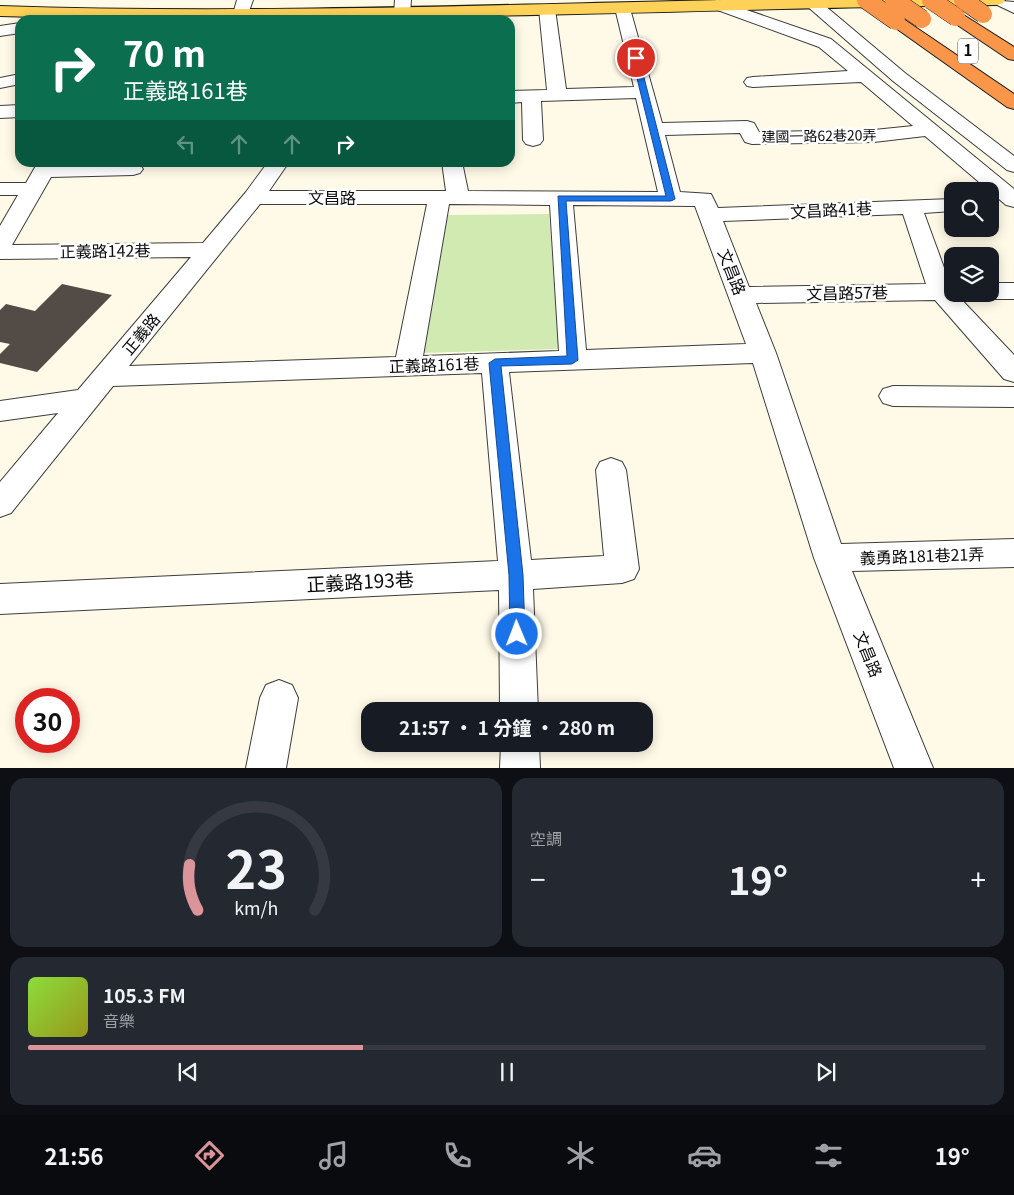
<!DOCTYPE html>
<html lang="zh-TW">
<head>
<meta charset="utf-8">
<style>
	:root { --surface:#171b24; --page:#242831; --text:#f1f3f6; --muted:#9ea1a6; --line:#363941; --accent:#da949a }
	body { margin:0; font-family:Georgia,"Noto Sans TC",serif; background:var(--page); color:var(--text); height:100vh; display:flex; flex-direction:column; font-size:19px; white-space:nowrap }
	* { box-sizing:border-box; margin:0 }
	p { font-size:16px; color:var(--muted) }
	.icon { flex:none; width:28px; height:28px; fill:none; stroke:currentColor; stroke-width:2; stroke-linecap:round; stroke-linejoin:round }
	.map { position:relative; height:768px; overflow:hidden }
	.side { display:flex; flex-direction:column; gap:10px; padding:10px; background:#0d0f14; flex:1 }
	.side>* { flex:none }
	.guide { position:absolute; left:15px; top:15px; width:500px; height:152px; border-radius:15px; box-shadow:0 2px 12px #0003; background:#0b6e4f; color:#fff; overflow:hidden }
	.fabs { position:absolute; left:944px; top:182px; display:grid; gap:10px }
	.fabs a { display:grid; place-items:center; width:55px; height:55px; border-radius:10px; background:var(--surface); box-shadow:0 2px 12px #0003; font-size:25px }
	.speed { position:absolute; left:15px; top:688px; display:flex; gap:10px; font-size:25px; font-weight:700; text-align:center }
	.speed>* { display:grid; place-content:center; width:65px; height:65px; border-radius:50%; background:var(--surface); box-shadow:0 2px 12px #0003; line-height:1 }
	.speed .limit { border:8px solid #d22; background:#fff; color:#111 }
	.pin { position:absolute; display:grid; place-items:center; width:42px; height:42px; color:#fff; margin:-21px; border:2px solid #fff; border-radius:50%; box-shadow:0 1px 5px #0007 }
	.me { position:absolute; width:55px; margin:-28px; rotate:359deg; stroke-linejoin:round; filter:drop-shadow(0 0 4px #0008) }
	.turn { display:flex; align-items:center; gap:18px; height:105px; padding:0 25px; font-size:22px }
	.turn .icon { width:65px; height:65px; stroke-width:2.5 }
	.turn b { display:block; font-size:35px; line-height:42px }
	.lanes { display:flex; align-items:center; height:48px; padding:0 25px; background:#0003; justify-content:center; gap:25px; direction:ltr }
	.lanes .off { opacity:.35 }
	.big { font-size:38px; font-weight:700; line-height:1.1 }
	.side .widget { flex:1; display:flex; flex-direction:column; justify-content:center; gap:8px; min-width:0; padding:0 18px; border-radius:15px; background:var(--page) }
	.side .dial { align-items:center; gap:0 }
	.dial svg { height:130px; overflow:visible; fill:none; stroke:var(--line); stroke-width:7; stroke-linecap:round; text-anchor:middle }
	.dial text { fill:var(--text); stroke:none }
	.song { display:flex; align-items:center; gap:15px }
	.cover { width:60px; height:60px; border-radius:8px; background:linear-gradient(135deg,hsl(90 70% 55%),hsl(60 70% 35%)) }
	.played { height:5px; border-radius:2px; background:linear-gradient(90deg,var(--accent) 35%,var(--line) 35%) }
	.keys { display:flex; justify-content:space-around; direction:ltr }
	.heat { display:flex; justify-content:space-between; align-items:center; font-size:28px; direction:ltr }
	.side .tiles { flex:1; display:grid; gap:10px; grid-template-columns:1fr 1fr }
	.widget:last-child { grid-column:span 2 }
	.trip { position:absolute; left:361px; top:702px; width:292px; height:50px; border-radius:15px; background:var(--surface); box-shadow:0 2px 12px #0003; font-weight:700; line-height:50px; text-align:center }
	.dock { display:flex; height:80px; justify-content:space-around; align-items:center; background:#090b0e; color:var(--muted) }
	.dock .icon { width:35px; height:35px }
	.dock .on { color:var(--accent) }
	.dock b { font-size:22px; color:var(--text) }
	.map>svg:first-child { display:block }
</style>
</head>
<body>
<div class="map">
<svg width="1014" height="768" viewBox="0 0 1014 768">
	<rect width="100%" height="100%" fill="#fffae7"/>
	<!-- green -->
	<path fill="#d0eab1" d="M549,214L559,349L420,353L448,215Z"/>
	<!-- building -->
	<path fill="#534b46" d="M62,284L112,295L37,372L0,363V354L10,344L0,342V310L6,304L35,311Z"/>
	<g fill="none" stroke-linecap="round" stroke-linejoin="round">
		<defs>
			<g id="minor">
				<path d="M237,0H253L247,17H235L233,14Z"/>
				<path d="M395,0H411L410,14L406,20H389L394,13Z"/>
				<path d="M718,0L831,39L1014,189V207L1006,205L925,136L874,142L752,144L745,142L740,133L665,135L680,192L711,194L718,208L952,199V211L924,213L950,284H952V294H963L960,298L1014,355V382L1004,379L935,300L756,303L776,353L841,544L1014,539V567L852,571L933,768H894L814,558L753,363L509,372L531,560L604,556L596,470L600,462L611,458L622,462L626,470L639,569L634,579L622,583L533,589L538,711H500L499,590L0,614V584L498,561L482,373L113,386L11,513L0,517V482L58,413L0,421V401L78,390L191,257L0,259V226L18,195H0V183H26L38,162H59L58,164L133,163L140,165L143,169L140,173L133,175L51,177L12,245L203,243L246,192L268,162H289L269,191H446L442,162H462L468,191L658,192L636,98L541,101L543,140L540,144L533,146L526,144L523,140L522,102L510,103V91L547,90L539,9L541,6H553L555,9L566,89L634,87L615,8L617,5H629L662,123L747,121L754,123L759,132L874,130L913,126L861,82L753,87L747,86L744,82L747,78L753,77L848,71L819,47L712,8L710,5L712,2ZM260,204H427L396,357L129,366ZM449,204L550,205L559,351L423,356ZM573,205L695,206L746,344L586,350ZM903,214L926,284L749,287L723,221Z"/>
				<path d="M800,0H818L905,73L1014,156V172L1007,170L893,81Z"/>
				<path d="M991,0L1014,2V13L993,3Z"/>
				<path d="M107,10L113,12L115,15L113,18L67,20L69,17Z"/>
				<path d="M20,23V33L0,36V26Z"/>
				<path d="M20,74V84L0,88V78Z"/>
				<path d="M20,105V117L0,118V106Z"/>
				<path d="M990,283H1014V299H990L981,297L979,294H990Z"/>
				<path d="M893,386L1014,387V407L893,406L883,403L879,396L883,389Z"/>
				<path d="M279,680L292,685L298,698L286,768H246L260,698L266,685Z"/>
				<path d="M501,744H539L540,768H500Z"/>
			</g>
			<path id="major" d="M722,0H1005L1003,3L997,5C665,9 332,26 0,16V6C241,14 481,5 722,0Z"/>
			<g id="highway">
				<path d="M956,12L962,14L1014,47V60L1008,59L950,20L948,17L950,14Z"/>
				<path d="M896,16L902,18L1014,94V109L1007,107L890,24L888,21L890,18Z"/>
			</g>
		</defs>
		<!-- minor casing -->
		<use href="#minor" stroke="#3d3d3d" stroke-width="2"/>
		<!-- major casing -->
		<use href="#major" stroke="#1b1b1b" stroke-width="2"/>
		<!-- highway casing -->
		<use href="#highway" stroke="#1b1b1b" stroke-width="2"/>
		<!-- minor -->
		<use href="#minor" fill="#fff" fill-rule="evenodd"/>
		<!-- major -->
		<use href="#major" fill="#fed158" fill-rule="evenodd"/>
		<!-- highway -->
		<use href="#highway" fill="#fa964a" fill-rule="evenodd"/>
		<defs>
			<g id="highway-bridge">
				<path d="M866,0L896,21"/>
				<path d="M894,0L922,19"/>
				<path d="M931,0L956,17"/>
				<path d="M963,0L983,14"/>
			</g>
		</defs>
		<!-- highway-bridge casing -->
		<use href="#highway-bridge" stroke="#1b1b1b" stroke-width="19" stroke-linecap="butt"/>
		<!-- highway-bridge -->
		<use href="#highway-bridge" stroke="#fa964a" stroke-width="18"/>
	</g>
	<!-- route -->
	<path fill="#1a73e8" stroke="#114b97" d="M636,56L639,58L675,199L671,201H566L578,360L572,364L501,366L523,575L525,634L523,638L517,640L512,638L510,634L509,575L489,363L495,359L567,356L558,196H666L632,58Z"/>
	<g text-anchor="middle" stroke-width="5" stroke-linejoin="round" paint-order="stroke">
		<!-- far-street labels -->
		<g font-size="14" fill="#0a0a0a" stroke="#fff">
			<text transform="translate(819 136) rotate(-1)" y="5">建國一路62巷20弄</text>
		</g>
		<!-- shield labels -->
		<rect fill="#fff" stroke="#545454" stroke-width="1" x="958" y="38.5" width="20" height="25" rx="4"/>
		<g font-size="15" font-weight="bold" fill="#0a0a0a">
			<text x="968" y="56">1</text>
		</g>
		<!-- street labels -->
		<g font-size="16" fill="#0a0a0a" stroke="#fff">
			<text x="332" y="204">文昌路</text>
			<text transform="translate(831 210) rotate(-3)" y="6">文昌路41巷</text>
			<text transform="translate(105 251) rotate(-1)" y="6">正義路142巷</text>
			<text transform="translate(732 272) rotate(69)" y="6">文昌路</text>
			<text transform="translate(847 293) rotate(-1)" y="6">文昌路57巷</text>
			<text transform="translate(141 334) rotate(-50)" y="6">正義路</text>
			<text transform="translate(434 365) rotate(-2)" y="6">正義路161巷</text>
			<text transform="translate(922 556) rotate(-2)" y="6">義勇路181巷21弄</text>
			<text transform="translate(868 654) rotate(68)" y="6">文昌路</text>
		</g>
		<!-- near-street labels -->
		<g font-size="19" fill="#0a0a0a" stroke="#fff">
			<text transform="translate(360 582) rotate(-3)" y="7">正義路193巷</text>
		</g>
	</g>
</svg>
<div class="fabs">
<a><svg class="icon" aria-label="search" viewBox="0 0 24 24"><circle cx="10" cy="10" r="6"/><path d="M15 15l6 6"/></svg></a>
<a><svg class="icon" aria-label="layers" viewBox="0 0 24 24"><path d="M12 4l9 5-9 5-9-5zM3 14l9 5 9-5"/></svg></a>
</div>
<div class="speed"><div class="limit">30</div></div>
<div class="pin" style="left:636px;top:58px;background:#d93025"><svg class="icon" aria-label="arrive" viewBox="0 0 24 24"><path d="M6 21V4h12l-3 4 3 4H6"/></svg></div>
<svg class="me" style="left:517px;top:634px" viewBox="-20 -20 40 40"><circle r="17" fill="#1a73e8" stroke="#fff" stroke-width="3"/><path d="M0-11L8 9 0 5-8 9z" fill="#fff"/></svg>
<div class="trip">21:57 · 1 分鐘 · 280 m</div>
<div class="guide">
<div class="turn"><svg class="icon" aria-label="right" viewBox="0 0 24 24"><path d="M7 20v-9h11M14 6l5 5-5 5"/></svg><div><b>70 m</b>正義路161巷</div></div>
<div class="lanes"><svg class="icon off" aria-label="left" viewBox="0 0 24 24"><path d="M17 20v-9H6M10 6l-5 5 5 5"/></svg><svg class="icon off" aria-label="ahead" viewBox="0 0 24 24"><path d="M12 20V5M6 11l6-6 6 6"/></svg><svg class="icon off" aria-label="ahead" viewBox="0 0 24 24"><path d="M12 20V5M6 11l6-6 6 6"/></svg><svg class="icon" aria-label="right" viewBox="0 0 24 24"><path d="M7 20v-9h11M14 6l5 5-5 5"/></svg></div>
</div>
</div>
<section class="side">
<div class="tiles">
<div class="widget dial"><svg viewBox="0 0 100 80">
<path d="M14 69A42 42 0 1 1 86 69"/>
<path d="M14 69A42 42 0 0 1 9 41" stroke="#da949a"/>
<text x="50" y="56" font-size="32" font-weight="700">23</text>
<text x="50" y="72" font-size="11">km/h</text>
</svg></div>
<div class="widget"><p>空調</p>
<div class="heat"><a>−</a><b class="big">19°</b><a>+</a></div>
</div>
<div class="widget">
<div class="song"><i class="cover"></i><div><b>105.3 FM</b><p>音樂</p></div></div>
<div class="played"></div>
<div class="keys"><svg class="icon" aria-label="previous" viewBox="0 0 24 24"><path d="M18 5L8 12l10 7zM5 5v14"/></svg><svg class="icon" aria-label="pause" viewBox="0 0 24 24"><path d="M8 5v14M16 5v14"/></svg><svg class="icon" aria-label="next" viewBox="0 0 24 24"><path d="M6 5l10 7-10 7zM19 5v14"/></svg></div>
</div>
</div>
</section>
<nav class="dock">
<b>21:56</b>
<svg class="icon on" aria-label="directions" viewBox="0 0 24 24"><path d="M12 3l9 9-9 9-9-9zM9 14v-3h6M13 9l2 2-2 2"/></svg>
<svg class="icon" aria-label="music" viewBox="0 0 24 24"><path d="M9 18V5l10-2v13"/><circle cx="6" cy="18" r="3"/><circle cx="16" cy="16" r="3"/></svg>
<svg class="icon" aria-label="phone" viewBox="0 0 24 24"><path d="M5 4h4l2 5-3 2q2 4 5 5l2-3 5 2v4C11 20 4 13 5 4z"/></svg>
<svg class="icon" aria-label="climate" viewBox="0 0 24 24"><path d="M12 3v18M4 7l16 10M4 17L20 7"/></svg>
<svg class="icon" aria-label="car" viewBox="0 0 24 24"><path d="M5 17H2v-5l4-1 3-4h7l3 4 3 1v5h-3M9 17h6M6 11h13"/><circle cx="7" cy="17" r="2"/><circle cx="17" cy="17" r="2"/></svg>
<svg class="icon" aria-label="filters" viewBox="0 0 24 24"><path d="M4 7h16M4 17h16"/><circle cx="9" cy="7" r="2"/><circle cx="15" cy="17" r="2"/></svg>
<b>19°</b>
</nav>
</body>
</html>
